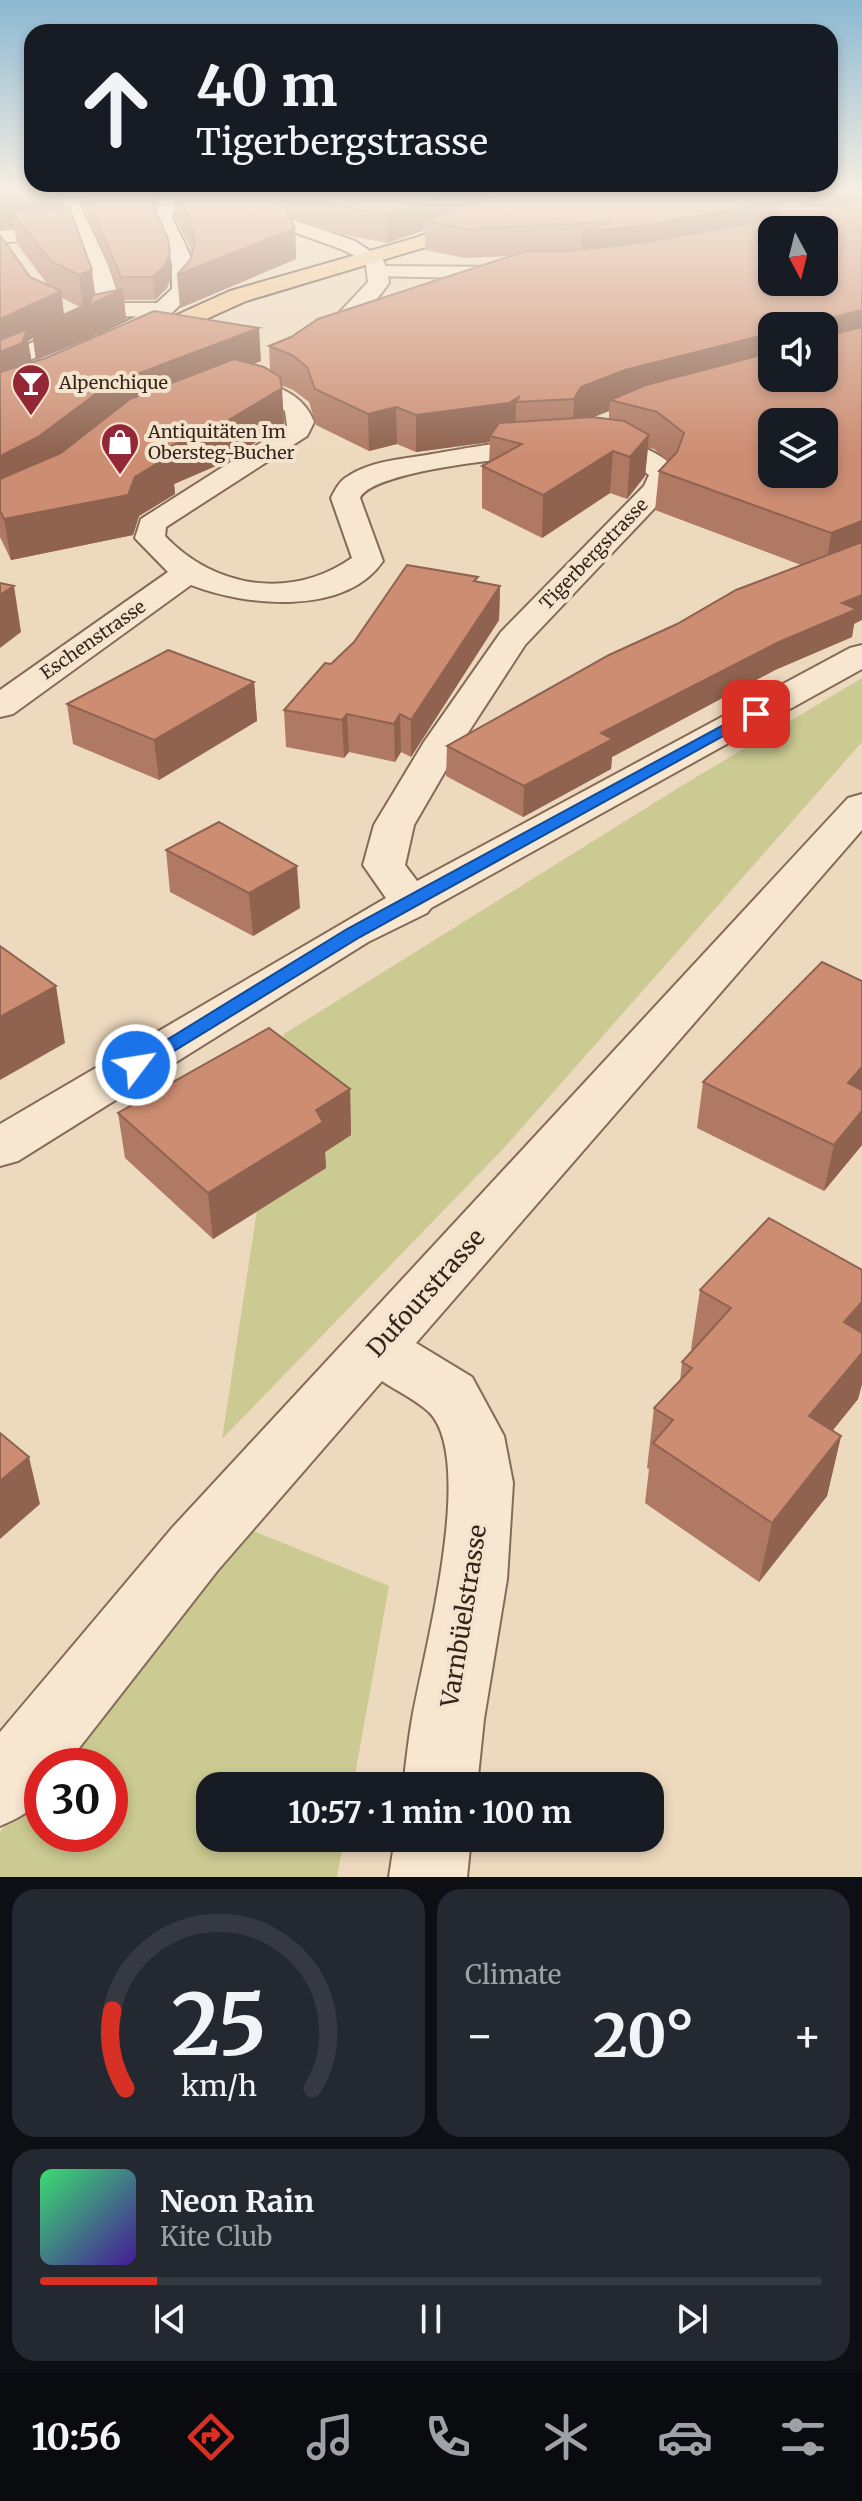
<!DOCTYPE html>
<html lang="en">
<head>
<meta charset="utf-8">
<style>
	:root { --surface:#171b24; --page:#242831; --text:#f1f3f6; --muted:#9ea1a6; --line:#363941; --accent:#d93025 }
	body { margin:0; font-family:Merriweather,serif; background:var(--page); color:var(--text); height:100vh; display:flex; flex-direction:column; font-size:30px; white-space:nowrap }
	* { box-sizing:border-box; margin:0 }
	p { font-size:26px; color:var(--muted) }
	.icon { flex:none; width:44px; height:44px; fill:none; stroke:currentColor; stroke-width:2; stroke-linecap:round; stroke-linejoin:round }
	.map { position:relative; height:1877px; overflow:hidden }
	.side { display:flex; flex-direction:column; gap:12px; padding:12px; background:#0d0f14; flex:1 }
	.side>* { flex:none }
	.banner { position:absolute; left:24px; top:24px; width:814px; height:168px; border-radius:24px; box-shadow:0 4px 12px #0003; background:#171b24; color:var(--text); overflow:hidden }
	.needle { width:52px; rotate:173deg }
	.buttons { position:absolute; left:758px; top:216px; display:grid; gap:16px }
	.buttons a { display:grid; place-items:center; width:80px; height:80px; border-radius:16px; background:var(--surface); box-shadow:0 4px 12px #0003; font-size:40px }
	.speed { position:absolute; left:24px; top:1748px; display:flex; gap:16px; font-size:40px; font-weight:700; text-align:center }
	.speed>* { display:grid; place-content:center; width:104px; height:104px; border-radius:50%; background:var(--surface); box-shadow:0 4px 12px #0003; line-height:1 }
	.speed .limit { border:12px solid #d22; background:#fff; color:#111 }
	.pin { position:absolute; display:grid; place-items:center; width:68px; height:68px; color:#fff; margin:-34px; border-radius:16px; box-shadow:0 4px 12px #0006 }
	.me { position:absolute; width:88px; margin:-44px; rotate:59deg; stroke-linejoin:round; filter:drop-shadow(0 0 6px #0008) }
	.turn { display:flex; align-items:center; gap:28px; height:168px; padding:0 40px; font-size:36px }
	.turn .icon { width:104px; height:104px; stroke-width:2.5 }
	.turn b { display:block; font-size:56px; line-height:68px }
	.big { font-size:60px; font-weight:700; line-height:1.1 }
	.side .card { flex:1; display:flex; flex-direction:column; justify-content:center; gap:12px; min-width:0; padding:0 28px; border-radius:24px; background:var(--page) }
	.side .dial { align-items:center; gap:0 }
	.dial svg { height:208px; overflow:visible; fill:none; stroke:var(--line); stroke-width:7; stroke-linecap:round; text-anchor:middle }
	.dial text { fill:var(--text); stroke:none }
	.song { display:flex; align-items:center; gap:24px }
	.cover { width:96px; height:96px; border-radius:12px; background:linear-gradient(135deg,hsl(140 70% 55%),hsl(260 70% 35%)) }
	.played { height:8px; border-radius:4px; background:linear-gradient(90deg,var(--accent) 15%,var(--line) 15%) }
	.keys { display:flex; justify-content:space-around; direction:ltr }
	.heat { display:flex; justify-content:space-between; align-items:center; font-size:44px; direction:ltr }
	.side .tiles { flex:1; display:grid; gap:12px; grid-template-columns:1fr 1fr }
	.card:last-child { grid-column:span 2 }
	.trip { position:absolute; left:196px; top:1772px; width:468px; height:80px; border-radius:24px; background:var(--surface); box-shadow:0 4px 12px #0003; font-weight:700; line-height:80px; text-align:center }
	.menu { display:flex; height:128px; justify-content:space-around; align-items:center; background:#090b0e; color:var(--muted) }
	.menu .icon { width:56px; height:56px }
	.menu .on { color:var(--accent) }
	.menu b { font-size:36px; color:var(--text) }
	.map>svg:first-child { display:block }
</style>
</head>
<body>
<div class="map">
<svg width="862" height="1877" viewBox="0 0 862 1877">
	<rect width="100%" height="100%" fill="#edd9be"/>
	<!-- green -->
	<g fill="#cbca92">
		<path d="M862,678V742L504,1148L222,1439L284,1034L683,785Z"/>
		<path d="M241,1526L389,1586L353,1786H210V1838H344L337,1877H0V1832L42,1779V1834H110V1766H52Z"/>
	</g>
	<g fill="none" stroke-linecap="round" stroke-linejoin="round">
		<defs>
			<g id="minor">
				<path d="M63,191H182L174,196L78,201L108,265L121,303H163L174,310L163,317L114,316L94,323L92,331L0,374V358L72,323L74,315L100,306L75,235L0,243V231L70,225L60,202L0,205V195Z"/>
				<path d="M378,266L520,267L530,273L520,279L371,276L368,272Z"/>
				<path d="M239,377C270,384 302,390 314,422L307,436L166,527L165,536C215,589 292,600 352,558L331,498C336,488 340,480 350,475C374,460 406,459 432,454C492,444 637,414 678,473L667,495L525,645L462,742L414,825L405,865L417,881L850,648L862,645V669L431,908L427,913L368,942L18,1161L0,1166V1124L386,898L363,865L374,825L424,742L501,632L644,486L649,475C637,466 627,459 611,456C574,449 374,466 360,498L383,561C345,617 244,606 191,585L13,714L0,717V690L168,572L135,538L141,519L287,426L285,411L267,400L230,389L227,384Z"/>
			</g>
			<g id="tertiary">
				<path d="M369,251C385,255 387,268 389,283C375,303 329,357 304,351L301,346L304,341L337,315L368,282L366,265L359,257Z"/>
				<path d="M862,794V830L416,1343L472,1377L504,1436L513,1483L507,1579L484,1719L477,1786H403C406,1764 408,1741 412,1719C423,1655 477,1460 429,1412C416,1400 397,1391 382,1381L218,1570L65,1766H42C42,1804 35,1811 0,1826V1732L172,1528L848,798Z"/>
				<path d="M395,1838H471L467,1877H389Z"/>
			</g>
			<g id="secondary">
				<path d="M164,191H182L172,217C179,235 194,255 194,275C195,307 129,350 101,343L98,338L101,333L148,311L172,289V263L154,217Z"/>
				<path d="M236,200L355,241L379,257L369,263L341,249L230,209L227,205Z"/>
			</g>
			<path id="primary" d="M543,191H569L429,246L246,301L142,348L134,350L123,343L126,338L230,291L415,238Z"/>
		</defs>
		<!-- minor casing -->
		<use href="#minor" stroke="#856a57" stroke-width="4"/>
		<!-- tertiary casing -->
		<use href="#tertiary" stroke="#856a57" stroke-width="4"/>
		<!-- secondary casing -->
		<use href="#secondary" stroke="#674b3a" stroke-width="4"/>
		<!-- primary casing -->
		<use href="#primary" stroke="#53392b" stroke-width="4"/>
		<!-- minor -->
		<use href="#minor" fill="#f8e7d0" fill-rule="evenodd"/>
		<!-- tertiary -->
		<use href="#tertiary" fill="#f8e7d0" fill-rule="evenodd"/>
		<!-- secondary -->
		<use href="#secondary" fill="#f8e7d0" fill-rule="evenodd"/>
		<!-- primary -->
		<use href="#primary" fill="#f2c994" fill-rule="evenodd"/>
		<!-- tram -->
		<g stroke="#35241b" stroke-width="2">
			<path d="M136,194L192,191"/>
			<path d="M0,201L104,196"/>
		</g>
	</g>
	<!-- wall -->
	<g fill="#af7963" fill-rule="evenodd">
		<path d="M0,191L62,194L64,208L95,295L119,290L83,204L81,191H157V200L154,209L172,275L167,288L155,300H124L126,319L90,338L36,360L33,338L28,341L32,363L261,361L253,364L270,371L269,346L510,256L465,258L425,250V230L387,243L325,231L290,217L295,228L296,259L180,308L192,251L175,217L173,191H862L854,624L852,637L775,670L612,757L611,769L523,817L446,776L447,746L677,624L801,565L655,510L659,471L668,461L654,449L648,448L645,476L627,499L610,493L542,538L482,508V466L489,462L490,442L416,452L397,444L369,451L316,425L309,402L293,390L281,385L284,424L225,462L174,484L175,494L139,516L133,535L11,560L0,537V235L30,277L48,285L17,244L14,227L0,229ZM62,298L80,307L64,315ZM772,326L824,378H772ZM609,411V419L593,417Z"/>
		<path d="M478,582L500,586L499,620L411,757L401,752L395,762L349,752L344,758L286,747L284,710L331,664Z"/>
		<path d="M254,682L257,721L159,780L73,744L67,704Z"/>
		<path d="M166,850L300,908L253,936L170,892Z"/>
		<path d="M703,1082L862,1145L824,1191L697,1128Z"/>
		<path d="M350,1089L351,1135L325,1152L326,1168L213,1239L125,1158L118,1113Z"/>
		<path d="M862,1270V1384L858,1399L832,1431L841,1436L827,1496L759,1582L645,1503L649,1469L647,1468L654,1408L680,1382L682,1362L693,1350L691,1349L700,1290Z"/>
	</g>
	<!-- shaded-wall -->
	<g fill="#8f6350">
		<path d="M151,191H157V200L151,218L149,197Z"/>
		<path d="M455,191H533L425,221V230L387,243V214Z"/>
		<path d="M823,191H862V206L798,230L801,203L805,195Z"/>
		<path d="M62,194L66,221L12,213L14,227L0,229V200Z"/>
		<path d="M777,201L774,230L581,261L582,232Z"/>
		<path d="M295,228L296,259L180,308L177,275Z"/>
		<path d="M170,252L172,275L167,288L155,300L153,277Z"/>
		<path d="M92,270L96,302L123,289L126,319L90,338L36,360L33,338L28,341L32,363L0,388V319L61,291L64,316L83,308L79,275Z"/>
		<path d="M862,310V341L824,352L826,319Z"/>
		<path d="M259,328L261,361L112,421L0,498V456L108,385Z"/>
		<path d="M772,333V366L610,400L609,411L579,423L572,435L574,399L581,387L625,370Z"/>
		<path d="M282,388L284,424L225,462L174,484L175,494L139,516L133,535L11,560L4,519L135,477L157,452Z"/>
		<path d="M520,396L516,402L515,435L490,436V442L416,452V415Z"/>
		<path d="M396,407L397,444L369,451L368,414Z"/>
		<path d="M649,435L645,476L627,499L630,457Z"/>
		<path d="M613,451L610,493L542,538L543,495Z"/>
		<path d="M862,521V559L825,574L831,533Z"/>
		<path d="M14,586L21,632L0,648V595Z"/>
		<path d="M500,586L499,620L411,757V720Z"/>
		<path d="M862,595V620L854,624L852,637L775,670L612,757L611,769L523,817L524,786L601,733L842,603Z"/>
		<path d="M254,682L257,721L159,780L154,740Z"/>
		<path d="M347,714L349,752L344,758L342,720Z"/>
		<path d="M400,714L401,752L395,762L394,724Z"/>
		<path d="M297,866L300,908L253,936L249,893Z"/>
		<path d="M56,986L65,1043L0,1080V1017Z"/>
		<path d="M862,1067V1102L848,1083Z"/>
		<path d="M350,1089L351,1135L325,1152L326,1168L213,1239L208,1193L316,1110Z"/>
		<path d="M862,1111V1145L824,1191L834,1145Z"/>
		<path d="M862,1302V1344L844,1322Z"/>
		<path d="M862,1353V1384L858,1399L796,1476L809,1416Z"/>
		<path d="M841,1436L827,1496L759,1582L772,1523Z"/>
		<path d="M29,1457L40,1504L0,1539V1481Z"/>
	</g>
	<!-- building -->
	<g fill="#cc8d73" stroke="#8f6350" stroke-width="2" fill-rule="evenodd">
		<path d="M0,191H61L62,194L0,200Z"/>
		<path d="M84,191H151L149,197L168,239L170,252L165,265L153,277H121Z"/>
		<path d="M175,191H251L283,203L295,228L177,275L190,260L195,242L190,220Z"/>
		<path d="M293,191H455L387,214L324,203Z"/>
		<path d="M506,191H823L805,195L801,203L828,207L862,200V310L826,319L827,336L862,327V521L831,533L659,471L677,452L684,433L657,412L610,400L646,385L772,352V378H824V326H772V333L625,370L581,387L574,399L516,402L520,396L509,403L416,415L396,407L368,414L315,389L307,367L292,355L269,346L291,337L318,319L526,251H569L648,242L776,218L777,201L647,225L582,232L611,222L466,229L425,221ZM772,230H824V282H772ZM772,422H824V474H772Z"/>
		<path d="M69,207L92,270L79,275L51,261L12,213Z"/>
		<path d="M0,235L30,277L61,291L0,319Z"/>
		<path d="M123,289L86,307L32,329L90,303L93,295Z"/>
		<path d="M154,311L259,328L108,385L38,437L0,456V372L46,358Z"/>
		<path d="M27,329L22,343L0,352V340Z"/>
		<path d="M234,359L264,367L280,377L282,388L222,424L157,452L171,455L135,477L128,495L4,519L0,511V479L61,453L130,399Z"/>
		<path d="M592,417L624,421L649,435L630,457L613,451L543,495L482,466L522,444L490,436L499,423Z"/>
		<path d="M862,542V595L842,603L857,609L779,642L601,733L613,739L524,786L447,746L609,655L677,624L736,590Z"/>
		<path d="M407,565L478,577L474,581L500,586L411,720L400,714L394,724L347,714L342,720L284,710L325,663L331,664L354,642Z"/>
		<path d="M0,583L14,586L0,595Z"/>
		<path d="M168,650L254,682L154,740L67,704Z"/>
		<path d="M219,822L297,866L249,893L166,850Z"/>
		<path d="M0,946L56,986L0,1017Z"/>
		<path d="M822,962L862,981V1067L848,1083L862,1090V1111L834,1145L703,1082Z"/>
		<path d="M269,1028L350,1089L316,1110L323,1122L208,1193L118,1113Z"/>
		<path d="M769,1218L862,1270V1302L844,1322L862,1333V1353L809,1416L841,1436L772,1523L653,1443L673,1420L654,1408L692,1368L682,1362L731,1308L700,1290Z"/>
		<path d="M0,1433L29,1457L0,1481Z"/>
	</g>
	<!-- sky -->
	<linearGradient id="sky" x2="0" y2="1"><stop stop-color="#8bb8d2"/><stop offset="0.42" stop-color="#f7eee2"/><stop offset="1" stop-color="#f7eee2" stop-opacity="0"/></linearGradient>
	<rect width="862" height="454" fill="url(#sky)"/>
	<!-- route -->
	<path fill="#1a73e8" stroke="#114b97" stroke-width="2" d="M751,710L763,714L360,937L143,1070L136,1072L126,1065L347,929Z"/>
	<!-- icons -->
	<defs>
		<symbol id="bar-pin" viewBox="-11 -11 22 30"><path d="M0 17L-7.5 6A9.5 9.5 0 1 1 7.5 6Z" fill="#942736" stroke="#f5e4cd"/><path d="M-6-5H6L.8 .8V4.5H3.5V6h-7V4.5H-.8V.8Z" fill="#fff"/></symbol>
		<symbol id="shop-pin" viewBox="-11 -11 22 30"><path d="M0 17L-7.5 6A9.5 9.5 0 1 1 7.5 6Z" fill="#942736" stroke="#f5e4cd"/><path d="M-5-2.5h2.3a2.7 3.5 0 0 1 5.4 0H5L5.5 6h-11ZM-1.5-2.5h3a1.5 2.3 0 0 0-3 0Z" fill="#fff"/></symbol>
	</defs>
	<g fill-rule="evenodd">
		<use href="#bar-pin" x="9" y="361" width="44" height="60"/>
		<use href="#shop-pin" x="98" y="420" width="44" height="60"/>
	</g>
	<g text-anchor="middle" stroke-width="8" stroke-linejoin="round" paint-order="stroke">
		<!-- far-poi labels -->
		<g font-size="18" fill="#35241b" stroke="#f5e4cd" text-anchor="start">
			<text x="59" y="389">Alpenchique</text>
			<text x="148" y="438">Antiquitäten Im<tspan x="148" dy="21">Obersteg-Bucher</tspan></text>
		</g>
		<!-- far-street labels -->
		<g font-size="18" fill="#35241b" stroke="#f5e4cd">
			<text transform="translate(594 554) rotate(-46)" y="6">Tigerbergstrasse</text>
			<text transform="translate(93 640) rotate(-35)" y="6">Eschenstrasse</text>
		</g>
		<!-- near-street labels -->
		<g font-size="24" fill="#35241b" stroke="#f5e4cd">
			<text transform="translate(426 1293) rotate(-48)" y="8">Dufourstrasse</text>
			<text transform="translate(464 1616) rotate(-81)" y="8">Varnbüelstrasse</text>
		</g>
	</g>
</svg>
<div class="buttons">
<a><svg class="needle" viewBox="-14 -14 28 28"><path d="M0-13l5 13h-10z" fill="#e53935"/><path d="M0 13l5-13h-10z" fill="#9ea1a6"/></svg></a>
<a><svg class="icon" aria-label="sound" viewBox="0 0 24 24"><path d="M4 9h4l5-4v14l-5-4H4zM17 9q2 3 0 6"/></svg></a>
<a><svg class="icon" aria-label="layers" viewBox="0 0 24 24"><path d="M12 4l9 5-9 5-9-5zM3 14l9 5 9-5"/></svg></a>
</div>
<div class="speed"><div class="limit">30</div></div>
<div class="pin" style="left:756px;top:714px;background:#d93025"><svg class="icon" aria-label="arrive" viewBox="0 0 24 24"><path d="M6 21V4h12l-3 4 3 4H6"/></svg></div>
<svg class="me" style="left:136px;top:1065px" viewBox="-20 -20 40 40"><circle r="17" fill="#1a73e8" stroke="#fff" stroke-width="3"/><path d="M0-11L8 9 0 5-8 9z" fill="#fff"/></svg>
<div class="trip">10:57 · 1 min · 100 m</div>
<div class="banner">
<div class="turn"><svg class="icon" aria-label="ahead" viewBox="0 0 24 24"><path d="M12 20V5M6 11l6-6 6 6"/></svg><div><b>40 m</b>Tigerbergstrasse</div></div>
</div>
</div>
<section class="side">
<div class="tiles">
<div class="card dial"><svg viewBox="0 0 100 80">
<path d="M14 69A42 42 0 1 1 86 69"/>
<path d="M14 69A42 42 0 0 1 9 39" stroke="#d93025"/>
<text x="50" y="56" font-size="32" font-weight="700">25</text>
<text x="50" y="72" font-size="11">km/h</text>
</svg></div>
<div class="card"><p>Climate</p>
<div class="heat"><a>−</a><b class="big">20°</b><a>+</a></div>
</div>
<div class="card">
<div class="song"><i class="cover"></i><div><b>Neon Rain</b><p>Kite Club</p></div></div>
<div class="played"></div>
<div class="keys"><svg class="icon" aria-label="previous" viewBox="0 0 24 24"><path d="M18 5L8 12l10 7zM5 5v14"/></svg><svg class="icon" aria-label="pause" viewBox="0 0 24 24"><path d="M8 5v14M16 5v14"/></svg><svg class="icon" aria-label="next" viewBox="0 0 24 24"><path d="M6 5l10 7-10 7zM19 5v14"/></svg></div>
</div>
</div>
</section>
<nav class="menu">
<b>10:56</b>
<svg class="icon on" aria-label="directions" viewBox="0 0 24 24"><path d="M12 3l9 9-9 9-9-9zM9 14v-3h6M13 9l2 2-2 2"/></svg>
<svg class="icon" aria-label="music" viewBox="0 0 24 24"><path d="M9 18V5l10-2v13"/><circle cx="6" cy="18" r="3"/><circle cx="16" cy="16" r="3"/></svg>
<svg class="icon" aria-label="phone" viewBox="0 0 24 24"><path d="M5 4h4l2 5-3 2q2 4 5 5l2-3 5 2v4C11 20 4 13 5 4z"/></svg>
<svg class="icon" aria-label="climate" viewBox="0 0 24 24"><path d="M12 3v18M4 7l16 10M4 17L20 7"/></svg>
<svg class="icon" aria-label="car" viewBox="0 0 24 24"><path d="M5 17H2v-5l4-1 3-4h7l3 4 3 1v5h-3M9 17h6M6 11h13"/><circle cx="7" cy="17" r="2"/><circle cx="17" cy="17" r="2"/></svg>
<svg class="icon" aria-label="filters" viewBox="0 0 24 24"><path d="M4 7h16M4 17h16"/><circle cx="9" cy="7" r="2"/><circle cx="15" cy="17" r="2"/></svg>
</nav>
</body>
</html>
